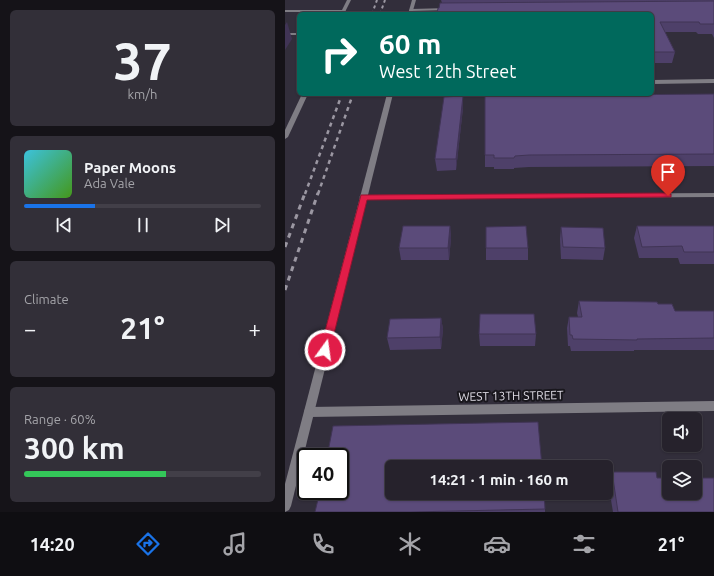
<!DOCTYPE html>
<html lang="en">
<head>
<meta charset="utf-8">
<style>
	:root { --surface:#26222c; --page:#322f38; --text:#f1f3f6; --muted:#a4a4a9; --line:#423f48; --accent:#1a73e8 }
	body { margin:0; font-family:Ubuntu,sans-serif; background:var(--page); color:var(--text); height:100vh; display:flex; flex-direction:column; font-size:15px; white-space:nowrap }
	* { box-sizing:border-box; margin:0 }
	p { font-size:13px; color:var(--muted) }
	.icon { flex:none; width:22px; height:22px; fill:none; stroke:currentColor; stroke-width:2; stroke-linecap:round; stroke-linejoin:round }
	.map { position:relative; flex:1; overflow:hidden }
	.drawer { display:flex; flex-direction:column; gap:10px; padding:10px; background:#151318; width:285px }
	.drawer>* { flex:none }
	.top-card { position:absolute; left:12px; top:12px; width:357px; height:84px; border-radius:6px; box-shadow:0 1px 3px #0004,0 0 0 1px var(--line); background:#00695c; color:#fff; overflow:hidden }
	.buttons { position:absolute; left:377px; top:412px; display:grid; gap:8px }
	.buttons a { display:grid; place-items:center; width:40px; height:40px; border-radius:6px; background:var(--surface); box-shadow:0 1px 3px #0004,0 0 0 1px var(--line); font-size:20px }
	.speed { position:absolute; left:12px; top:448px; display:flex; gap:8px; font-size:20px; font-weight:700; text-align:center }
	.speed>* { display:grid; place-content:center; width:52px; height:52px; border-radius:50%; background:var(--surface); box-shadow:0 1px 3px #0004,0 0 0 1px var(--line); line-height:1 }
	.speed .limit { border:2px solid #111; border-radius:6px; background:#fff; color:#111 }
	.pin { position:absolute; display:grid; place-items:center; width:34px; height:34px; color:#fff; margin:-41px -17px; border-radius:50% 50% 50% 0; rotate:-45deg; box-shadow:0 0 4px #0007 }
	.pin .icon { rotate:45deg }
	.me { position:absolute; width:44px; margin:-22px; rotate:14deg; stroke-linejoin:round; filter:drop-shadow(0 0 3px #0008) }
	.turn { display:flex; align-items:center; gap:14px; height:84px; padding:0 16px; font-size:18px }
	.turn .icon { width:52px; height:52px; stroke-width:2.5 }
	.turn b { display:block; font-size:28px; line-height:34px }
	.big { font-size:30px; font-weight:700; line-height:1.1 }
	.drawer .tile { flex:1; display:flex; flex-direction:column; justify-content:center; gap:6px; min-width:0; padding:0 14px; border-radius:6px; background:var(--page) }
	.drawer .dial { align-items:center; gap:0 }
	.dial b { font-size:52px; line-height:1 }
	.song { display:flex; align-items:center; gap:12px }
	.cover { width:48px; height:48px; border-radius:6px; background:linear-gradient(135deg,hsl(190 70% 55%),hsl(100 70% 35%)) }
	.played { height:4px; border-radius:2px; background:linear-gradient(90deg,var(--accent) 30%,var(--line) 30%) }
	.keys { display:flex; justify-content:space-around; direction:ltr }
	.heat { display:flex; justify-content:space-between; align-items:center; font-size:22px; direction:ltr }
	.charge { height:6px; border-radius:3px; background:linear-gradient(90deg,#34c759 60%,var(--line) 0) }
	.trip { position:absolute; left:100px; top:460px; width:228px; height:40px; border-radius:6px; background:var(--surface); box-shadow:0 1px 3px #0004,0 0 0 1px var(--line); font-weight:700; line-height:40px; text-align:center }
	.tab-bar { display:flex; height:64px; justify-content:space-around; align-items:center; background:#0f0e12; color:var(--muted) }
	.tab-bar .icon { width:28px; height:28px }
	.tab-bar .current { color:var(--accent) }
	.tab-bar b { font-size:18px; color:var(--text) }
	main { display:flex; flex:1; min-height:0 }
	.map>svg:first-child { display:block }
</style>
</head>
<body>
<main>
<section class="drawer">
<div class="tile dial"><b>37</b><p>km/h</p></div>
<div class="tile">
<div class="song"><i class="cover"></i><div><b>Paper Moons</b><p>Ada Vale</p></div></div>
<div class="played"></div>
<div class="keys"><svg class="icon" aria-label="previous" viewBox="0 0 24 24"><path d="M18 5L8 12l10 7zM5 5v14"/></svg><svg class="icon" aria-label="pause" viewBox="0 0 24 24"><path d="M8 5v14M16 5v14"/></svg><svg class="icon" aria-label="next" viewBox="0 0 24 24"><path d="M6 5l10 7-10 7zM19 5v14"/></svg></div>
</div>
<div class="tile"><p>Climate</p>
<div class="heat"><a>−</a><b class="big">21°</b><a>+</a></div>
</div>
<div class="tile"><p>Range · 60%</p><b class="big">300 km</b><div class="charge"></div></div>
</section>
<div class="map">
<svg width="429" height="512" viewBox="0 0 429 512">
	<rect width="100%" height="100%" fill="#322e3b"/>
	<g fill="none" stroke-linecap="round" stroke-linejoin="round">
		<!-- service -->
		<g fill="#7f7d84" fill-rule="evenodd">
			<path d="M0,10H59L61,11L59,12H0Z"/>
			<rect x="0" y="33" width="14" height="2"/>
		</g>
		<!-- minor -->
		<g fill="#7f7d84" fill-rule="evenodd">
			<path d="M163,8L165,9V10L126,11L124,10L126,9Z"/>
			<path d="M429,79V83L367,84V80Z"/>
			<path d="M429,193V197L78,199L74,197L78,195Z"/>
			<path d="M429,401V411L24,417L20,415L19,412L20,409L24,407Z"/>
		</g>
		<!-- tertiary -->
		<g fill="#7f7d84" fill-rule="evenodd">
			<path d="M62,0H66L59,14H55Z"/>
			<path d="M127,0H131L127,14H123Z"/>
			<path d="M17,94H23L3,137L0,139V130Z"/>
			<path d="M102,94H108L6,506L4,510L0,512V484Z"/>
		</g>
		<!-- rail-far2 -->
		<g stroke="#9b97a2" stroke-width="2" stroke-dasharray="3 3" stroke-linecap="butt">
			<path d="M87,14L92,0"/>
			<path d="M95,14L100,0"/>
		</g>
		<!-- rail-far1 -->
		<g stroke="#9b97a2" stroke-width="2.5" stroke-dasharray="4 4" stroke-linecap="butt">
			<path d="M20,194L57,94"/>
			<path d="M33,194L68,94"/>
		</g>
		<!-- rail -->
		<g stroke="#9b97a2" stroke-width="3" stroke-dasharray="5 5" stroke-linecap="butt">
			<path d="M0,247L20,193"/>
			<path d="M0,290L33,193"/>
		</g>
	</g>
	<!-- wall -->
	<g fill="#4e4069">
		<path d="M156,0H429V38L427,34H413L411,32H380L390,52L387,63H367V14L154,8L157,3Z"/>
		<path d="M429,94V166L244,167L229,168V169H209V167H200V96Z"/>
		<path d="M178,96V108L171,170L152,171L150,159Z"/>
		<path d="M165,226L166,238L164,260H116L114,248Z"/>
		<path d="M352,226H429V264H395L393,258H354L349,238Z"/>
		<path d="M201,227L243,248V260H201Z"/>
		<path d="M276,227L320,248L318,260L276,259L275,239Z"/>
		<path d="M294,301L373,304L390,311H429V350H349V351H286L285,346H283L282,328L284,317H293L292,313Z"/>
		<path d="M156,318L158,329L156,349L105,350L102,338Z"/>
		<path d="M194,334H251L250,346H195Z"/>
		<path d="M327,472L372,478L429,512H328L323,482Z"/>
		<path d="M260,509V512H30Z"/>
	</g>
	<!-- shaded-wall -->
	<g fill="#403455">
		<path d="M2,22L7,39L0,50V25Z"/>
		<path d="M178,96V108L171,170V159Z"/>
		<path d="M165,226L166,238L164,260L163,248Z"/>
		<path d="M156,318L158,329L156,349L155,337Z"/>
	</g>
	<!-- building -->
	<g fill="#5b4b7a" stroke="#403455">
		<path d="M429,1V24H415L414,22H375L390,52H367V14H152L153,8H154L155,3Z"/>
		<path d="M429,94V154L244,155L230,156L229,158H209V155H200V96Z"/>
		<path d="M178,96L171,159H150L159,97Z"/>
		<path d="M118,226H165L163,248H114Z"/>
		<path d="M241,226L243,248H201V227Z"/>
		<path d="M352,226H429V252H399L397,246L357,247Z"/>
		<path d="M276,227L318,228L320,248L278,247Z"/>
		<path d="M294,301L372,302L373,304H387L390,311H429V338L352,339V340L288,339L287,335H285L284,317H297Z"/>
		<path d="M195,314H249L251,334H194Z"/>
		<path d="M156,318L155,337L102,338L105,319Z"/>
		<path d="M253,422L257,467H107V493H259L260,509L126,512H30L35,491H55V457H42L48,426Z"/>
		<path d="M327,472H371L372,478H384V493H410V478H429V512H333Z"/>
	</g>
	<!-- route -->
	<path fill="#e11d48" stroke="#92132f" d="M383,193L386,194V197L82,200L45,350L44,354L40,355L36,354L35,350L76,195Z"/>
	<g text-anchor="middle" stroke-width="4" stroke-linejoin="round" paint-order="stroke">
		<!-- near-street labels -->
		<g font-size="12" fill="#dfdce5" stroke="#19171d">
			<text transform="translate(226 396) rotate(-1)" y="4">WEST 13TH STREET</text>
		</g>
	</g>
</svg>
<div class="buttons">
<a><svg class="icon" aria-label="sound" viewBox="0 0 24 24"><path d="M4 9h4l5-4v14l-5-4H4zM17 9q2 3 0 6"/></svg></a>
<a><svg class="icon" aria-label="layers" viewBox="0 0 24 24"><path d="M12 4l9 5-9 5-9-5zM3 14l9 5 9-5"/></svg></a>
</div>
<div class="speed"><div class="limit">40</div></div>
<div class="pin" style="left:383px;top:196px;background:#d93025"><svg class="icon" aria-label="arrive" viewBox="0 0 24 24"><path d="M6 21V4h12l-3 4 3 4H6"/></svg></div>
<svg class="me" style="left:40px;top:350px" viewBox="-20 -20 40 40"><circle r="17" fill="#e11d48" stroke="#fff" stroke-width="3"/><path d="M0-11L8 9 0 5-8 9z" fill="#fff"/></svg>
<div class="trip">14:21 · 1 min · 160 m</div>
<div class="top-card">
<div class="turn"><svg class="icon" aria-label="right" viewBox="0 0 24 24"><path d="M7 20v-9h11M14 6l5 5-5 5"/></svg><div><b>60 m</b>West 12th Street</div></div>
</div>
</div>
</main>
<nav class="tab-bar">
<b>14:20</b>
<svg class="icon current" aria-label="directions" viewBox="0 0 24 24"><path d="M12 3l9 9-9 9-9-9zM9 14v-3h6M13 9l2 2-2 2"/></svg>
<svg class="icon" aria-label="music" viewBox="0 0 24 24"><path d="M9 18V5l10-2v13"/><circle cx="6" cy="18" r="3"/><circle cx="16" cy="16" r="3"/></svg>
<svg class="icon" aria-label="phone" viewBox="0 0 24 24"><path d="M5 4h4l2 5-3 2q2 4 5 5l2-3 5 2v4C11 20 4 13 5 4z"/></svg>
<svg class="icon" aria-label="climate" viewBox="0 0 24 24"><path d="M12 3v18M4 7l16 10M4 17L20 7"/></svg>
<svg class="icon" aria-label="car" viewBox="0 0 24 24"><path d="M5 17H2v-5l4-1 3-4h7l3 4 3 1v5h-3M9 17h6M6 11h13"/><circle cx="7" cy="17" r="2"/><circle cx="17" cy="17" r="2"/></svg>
<svg class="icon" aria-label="filters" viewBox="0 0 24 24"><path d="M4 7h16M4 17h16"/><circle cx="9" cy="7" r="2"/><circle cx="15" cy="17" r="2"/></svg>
<b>21°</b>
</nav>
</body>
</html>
